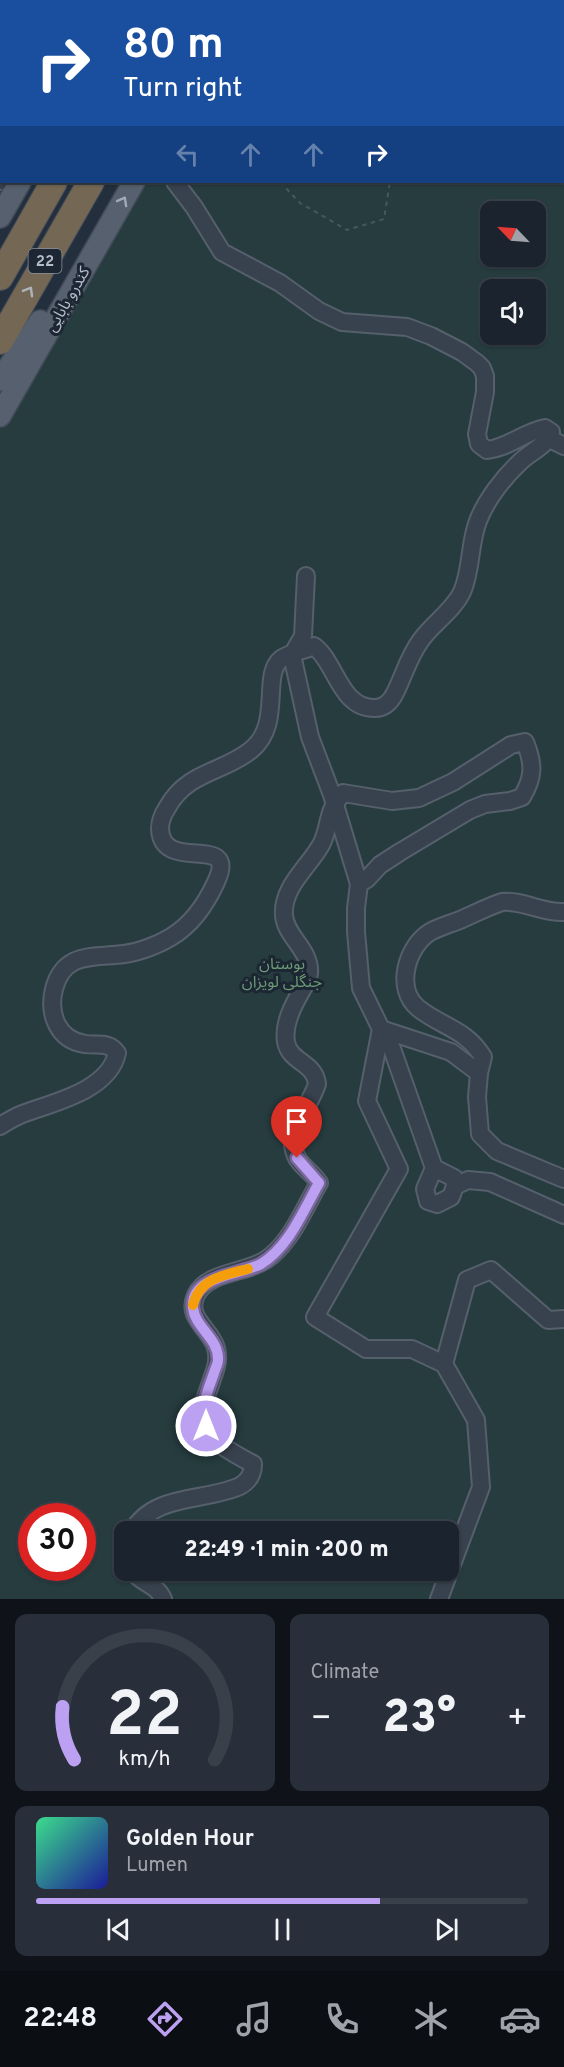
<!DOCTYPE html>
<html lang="en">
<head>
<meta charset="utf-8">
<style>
	:root { --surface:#1b232e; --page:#282f3a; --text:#f1f3f6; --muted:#a0a4aa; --line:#39404a; --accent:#bca0f2 }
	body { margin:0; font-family:Overpass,"Noto Sans Arabic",sans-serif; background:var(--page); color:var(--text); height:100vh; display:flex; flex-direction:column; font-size:22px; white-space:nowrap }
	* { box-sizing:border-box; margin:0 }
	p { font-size:20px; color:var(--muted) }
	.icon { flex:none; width:33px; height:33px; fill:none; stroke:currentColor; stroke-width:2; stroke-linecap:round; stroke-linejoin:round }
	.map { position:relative; height:1599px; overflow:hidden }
	.sheet { display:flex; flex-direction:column; gap:15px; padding:15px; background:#0f1319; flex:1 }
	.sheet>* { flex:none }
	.hud { position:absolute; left:0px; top:0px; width:564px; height:183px; box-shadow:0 2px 4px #0004,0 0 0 2px var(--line); background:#1a4fa0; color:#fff; overflow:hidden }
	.needle { width:39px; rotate:295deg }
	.buttons { position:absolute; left:480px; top:201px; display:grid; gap:12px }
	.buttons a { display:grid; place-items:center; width:66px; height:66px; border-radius:12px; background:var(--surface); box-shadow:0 2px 4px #0004,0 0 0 2px var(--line); font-size:30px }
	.speed { position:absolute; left:18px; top:1503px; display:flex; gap:12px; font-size:30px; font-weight:700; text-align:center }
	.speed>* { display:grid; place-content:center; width:78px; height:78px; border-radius:50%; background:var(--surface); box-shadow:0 2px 4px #0004,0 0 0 2px var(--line); line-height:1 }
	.speed .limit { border:9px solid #d22; background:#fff; color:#111 }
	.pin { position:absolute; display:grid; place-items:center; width:51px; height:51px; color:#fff; margin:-62px -26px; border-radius:50% 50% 50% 0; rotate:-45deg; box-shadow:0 0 6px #0007 }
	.pin .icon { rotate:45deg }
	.me { position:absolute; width:66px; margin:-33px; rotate:0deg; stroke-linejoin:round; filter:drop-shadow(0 0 4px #0008) }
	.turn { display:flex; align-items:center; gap:21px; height:126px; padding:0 24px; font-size:27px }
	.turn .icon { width:78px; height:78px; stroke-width:2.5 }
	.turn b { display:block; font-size:42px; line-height:51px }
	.lanes { display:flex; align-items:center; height:57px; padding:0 24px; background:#0003; justify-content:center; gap:30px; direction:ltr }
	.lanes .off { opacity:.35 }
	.big { font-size:45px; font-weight:800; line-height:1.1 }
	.sheet .card { flex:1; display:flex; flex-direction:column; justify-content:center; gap:9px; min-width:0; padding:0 21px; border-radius:12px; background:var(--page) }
	.sheet .dial { align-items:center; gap:0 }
	.dial svg { height:156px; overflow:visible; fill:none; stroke:var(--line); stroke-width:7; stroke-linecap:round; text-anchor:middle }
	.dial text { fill:var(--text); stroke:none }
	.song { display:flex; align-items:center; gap:18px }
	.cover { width:72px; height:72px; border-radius:9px; background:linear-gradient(135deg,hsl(150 70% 55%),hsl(240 70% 35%)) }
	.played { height:6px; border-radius:3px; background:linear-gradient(90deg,var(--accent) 70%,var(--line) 70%) }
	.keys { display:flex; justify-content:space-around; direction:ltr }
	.heat { display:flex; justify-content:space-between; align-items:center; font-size:33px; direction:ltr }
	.sheet .tiles { flex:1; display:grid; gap:15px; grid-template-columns:1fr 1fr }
	.card:last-child { grid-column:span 2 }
	.trip { position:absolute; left:114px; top:1521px; width:345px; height:60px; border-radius:12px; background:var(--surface); box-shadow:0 2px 4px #0004,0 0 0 2px var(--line); font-weight:800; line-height:60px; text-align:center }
	.tabs { display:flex; height:96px; justify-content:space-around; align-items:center; background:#0b0e12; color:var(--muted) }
	.tabs .icon { width:42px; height:42px }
	.tabs .current { color:var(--accent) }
	.tabs b { font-size:27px; color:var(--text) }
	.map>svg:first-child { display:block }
</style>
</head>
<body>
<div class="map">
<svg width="564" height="1599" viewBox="0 0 564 1599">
	<rect width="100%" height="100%" fill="#242f3e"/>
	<!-- green -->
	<path fill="#263c3f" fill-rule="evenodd" d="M246,0H564V1599H0V428L143,182H562V2L245,1ZM490,212H536V256H490ZM490,290H536V334H490ZM32,1516H82V1568H32ZM124,1532H448V1570H124Z"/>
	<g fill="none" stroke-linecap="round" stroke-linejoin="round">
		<defs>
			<g id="minor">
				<path d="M0,135L2,137"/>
				<path d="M0,181L2,180"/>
				<path d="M550,439L564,446"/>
				<path d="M306,576L303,636L292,655L310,737L332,795L359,884L356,908V932L361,988L381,1029L451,1052L479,1073L477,1097L480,1134L497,1151L564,1179"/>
				<path d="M381,1029L367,1101L399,1169L315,1317L366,1349H412L444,1364L476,1420L481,1487L439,1599"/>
				<path d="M381,1029L391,1046L434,1168L425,1189L428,1201L437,1204L451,1197L455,1186L454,1178L434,1168"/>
				<path d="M479,1073L483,1057C466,1029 442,1027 418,1008C395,989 406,947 430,932C439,927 450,924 460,920C474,914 487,907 502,902C524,900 541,913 564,912"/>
				<path d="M0,1126C8,1121 16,1116 25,1113C55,1102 109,1090 117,1053C109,1041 97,1046 85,1044C57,1040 48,1013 54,989C64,951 94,958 124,954C139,952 158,945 171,937C191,925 206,904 216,882C240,831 162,875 160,829C160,822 163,814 167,808C187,771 223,773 251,750C283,725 261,675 281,659C289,653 305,650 314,646C336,662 340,709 375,708C385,708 391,701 395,693C404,675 409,656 421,640C433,623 453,611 462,592C472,569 469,544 478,521C486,500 503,478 520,462C530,452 548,445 551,432L545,428C524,432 508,448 487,450L479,444L477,434L485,392V376L482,368L477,363L462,352L431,336L407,327L342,322L319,311L280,283L222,252L194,207L175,182"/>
				<path d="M455,1186L468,1180L490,1182L564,1215"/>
				<path d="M444,1364L467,1280L491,1270L548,1320L564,1319"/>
				<path d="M132,1532C153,1493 205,1502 240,1486C249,1481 253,1473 253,1464C232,1452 200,1439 203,1410C204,1399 209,1389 212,1379C216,1368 219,1360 216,1348C211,1329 185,1318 196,1295C208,1270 250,1274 271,1256C293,1238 305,1207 319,1183C313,1173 303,1168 297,1158C283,1133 310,1107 317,1084C315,1062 290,1063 286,1042C283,1024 293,1005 302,990C304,985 309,979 309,973C311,950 285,936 284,915C282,886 310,866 322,843C331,823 326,812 343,793L392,801L419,798L453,782L511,745L525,742C534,764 534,777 522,797L510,801L485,804L470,810L400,852L380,865L367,879L359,884"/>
				<path d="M132,1570C141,1584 156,1583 163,1599"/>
			</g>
			<g id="major">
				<path d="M120,2L121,0"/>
				<path d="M235,2L236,0"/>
				<path d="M0,217L20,182"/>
				<path d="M0,380L40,321"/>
				<path d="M0,416L134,182"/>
			</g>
			<g id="highway">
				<path d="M156,2L157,0"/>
				<path d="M193,2L194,0"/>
				<path d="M0,277L54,182"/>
				<path d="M0,341L91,182"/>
			</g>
		</defs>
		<!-- minor casing -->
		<use href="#minor" stroke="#565f6c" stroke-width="20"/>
		<!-- major casing -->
		<use href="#major" stroke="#414a57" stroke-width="24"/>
		<!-- highway casing -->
		<use href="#highway" stroke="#434c59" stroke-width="28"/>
		<!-- path -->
		<g stroke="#44595c" stroke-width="2" stroke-dasharray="4.5 4.5" stroke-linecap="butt">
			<path d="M539,0L541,2"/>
			<path d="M562,27L564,28"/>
			<path d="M562,132L564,133"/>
			<path d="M280,182L300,203L347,230L384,219L390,182"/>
		</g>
		<!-- minor -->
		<use href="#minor" stroke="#38414e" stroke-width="16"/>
		<!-- major -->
		<use href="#major" stroke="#56606e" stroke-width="21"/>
		<!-- highway -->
		<use href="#highway" stroke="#746855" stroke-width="26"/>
	</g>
	<!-- one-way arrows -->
	<defs><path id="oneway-chevron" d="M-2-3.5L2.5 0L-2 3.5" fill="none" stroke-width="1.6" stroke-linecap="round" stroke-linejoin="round" transform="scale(1.5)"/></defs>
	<use stroke="#a1aab7" href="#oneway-chevron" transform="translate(123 201) rotate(-61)"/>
	<use stroke="#aeb4bd" href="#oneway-chevron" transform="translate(29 291) rotate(-60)"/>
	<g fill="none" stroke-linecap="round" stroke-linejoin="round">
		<defs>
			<path id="route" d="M206,1426C201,1404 207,1393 214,1373C215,1369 218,1364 218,1360C219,1338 195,1328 193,1308C190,1275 241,1275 261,1264C289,1247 303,1211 319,1183L297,1158"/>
		</defs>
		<!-- route casing -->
		<use href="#route" stroke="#7a689d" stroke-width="15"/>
		<!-- route -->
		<use href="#route" stroke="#bca0f2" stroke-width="10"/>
		<!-- slow -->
		<path stroke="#f59e0b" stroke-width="10" d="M193,1305C200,1278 224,1275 248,1269"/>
	</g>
	<g text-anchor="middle" stroke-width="6" stroke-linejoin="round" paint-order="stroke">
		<!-- shield labels -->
		<rect fill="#1d2633" stroke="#878f9c" stroke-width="1.5" x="28.5" y="249" width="33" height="24" rx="4.5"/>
		<g font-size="15" font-weight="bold" fill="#b4bcc9">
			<text x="45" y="266">22</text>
		</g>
		<!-- street labels -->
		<g font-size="16" fill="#b4bcc9" stroke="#1d2633">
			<text transform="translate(67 299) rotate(-60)" y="6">کندرو بابایی</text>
		</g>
		<!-- park labels -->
		<g font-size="16" fill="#6b9a76" stroke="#1d2633">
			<text x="282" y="969">بوستان<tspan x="282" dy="18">جنگلی لویزان</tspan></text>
		</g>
	</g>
</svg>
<div class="buttons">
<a><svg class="needle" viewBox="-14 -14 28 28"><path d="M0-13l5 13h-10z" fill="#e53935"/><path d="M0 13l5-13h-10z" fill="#a0a4aa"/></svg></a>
<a><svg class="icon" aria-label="sound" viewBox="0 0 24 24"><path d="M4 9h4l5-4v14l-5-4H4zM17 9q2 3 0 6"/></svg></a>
</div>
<div class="speed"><div class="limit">30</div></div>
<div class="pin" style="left:297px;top:1158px;background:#d93025"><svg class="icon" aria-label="arrive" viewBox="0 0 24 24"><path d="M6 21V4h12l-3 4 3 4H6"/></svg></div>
<svg class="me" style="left:206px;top:1426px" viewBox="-20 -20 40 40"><circle r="17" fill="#bca0f2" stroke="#fff" stroke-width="3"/><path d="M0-11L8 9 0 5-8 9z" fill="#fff"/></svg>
<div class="trip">22:49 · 1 min · 200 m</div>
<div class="hud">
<div class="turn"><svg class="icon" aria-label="right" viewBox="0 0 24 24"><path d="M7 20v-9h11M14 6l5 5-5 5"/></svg><div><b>80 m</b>Turn right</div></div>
<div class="lanes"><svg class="icon off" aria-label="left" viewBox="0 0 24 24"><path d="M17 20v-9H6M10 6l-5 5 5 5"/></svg><svg class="icon off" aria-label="ahead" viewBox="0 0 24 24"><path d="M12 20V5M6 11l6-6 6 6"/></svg><svg class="icon off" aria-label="ahead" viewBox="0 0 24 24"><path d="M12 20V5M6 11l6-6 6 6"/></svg><svg class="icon" aria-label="right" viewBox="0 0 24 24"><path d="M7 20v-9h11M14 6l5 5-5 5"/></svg></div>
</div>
</div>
<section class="sheet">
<div class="tiles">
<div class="card dial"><svg viewBox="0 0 100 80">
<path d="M14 69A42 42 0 1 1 86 69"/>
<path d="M14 69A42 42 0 0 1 8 42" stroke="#bca0f2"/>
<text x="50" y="56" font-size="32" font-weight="700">22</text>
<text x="50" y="72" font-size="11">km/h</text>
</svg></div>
<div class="card"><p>Climate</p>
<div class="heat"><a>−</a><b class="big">23°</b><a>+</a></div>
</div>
<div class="card">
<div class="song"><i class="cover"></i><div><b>Golden Hour</b><p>Lumen</p></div></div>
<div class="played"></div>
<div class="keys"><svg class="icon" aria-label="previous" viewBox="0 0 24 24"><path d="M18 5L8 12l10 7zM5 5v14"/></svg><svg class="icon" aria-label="pause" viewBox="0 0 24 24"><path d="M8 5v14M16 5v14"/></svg><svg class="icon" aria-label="next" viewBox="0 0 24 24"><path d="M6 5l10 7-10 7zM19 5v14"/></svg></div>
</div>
</div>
</section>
<nav class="tabs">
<b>22:48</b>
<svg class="icon current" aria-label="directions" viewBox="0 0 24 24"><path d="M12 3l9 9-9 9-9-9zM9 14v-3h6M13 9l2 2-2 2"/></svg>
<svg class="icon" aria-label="music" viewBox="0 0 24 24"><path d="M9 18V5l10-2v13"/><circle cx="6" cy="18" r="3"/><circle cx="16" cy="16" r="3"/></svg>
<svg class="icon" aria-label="phone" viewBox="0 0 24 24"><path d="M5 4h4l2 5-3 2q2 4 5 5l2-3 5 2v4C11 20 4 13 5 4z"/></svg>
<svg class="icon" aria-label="climate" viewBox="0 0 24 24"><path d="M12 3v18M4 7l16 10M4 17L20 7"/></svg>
<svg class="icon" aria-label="car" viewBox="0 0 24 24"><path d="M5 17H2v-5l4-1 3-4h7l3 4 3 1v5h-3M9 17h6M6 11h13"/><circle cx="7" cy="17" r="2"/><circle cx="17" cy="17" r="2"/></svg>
</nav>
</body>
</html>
